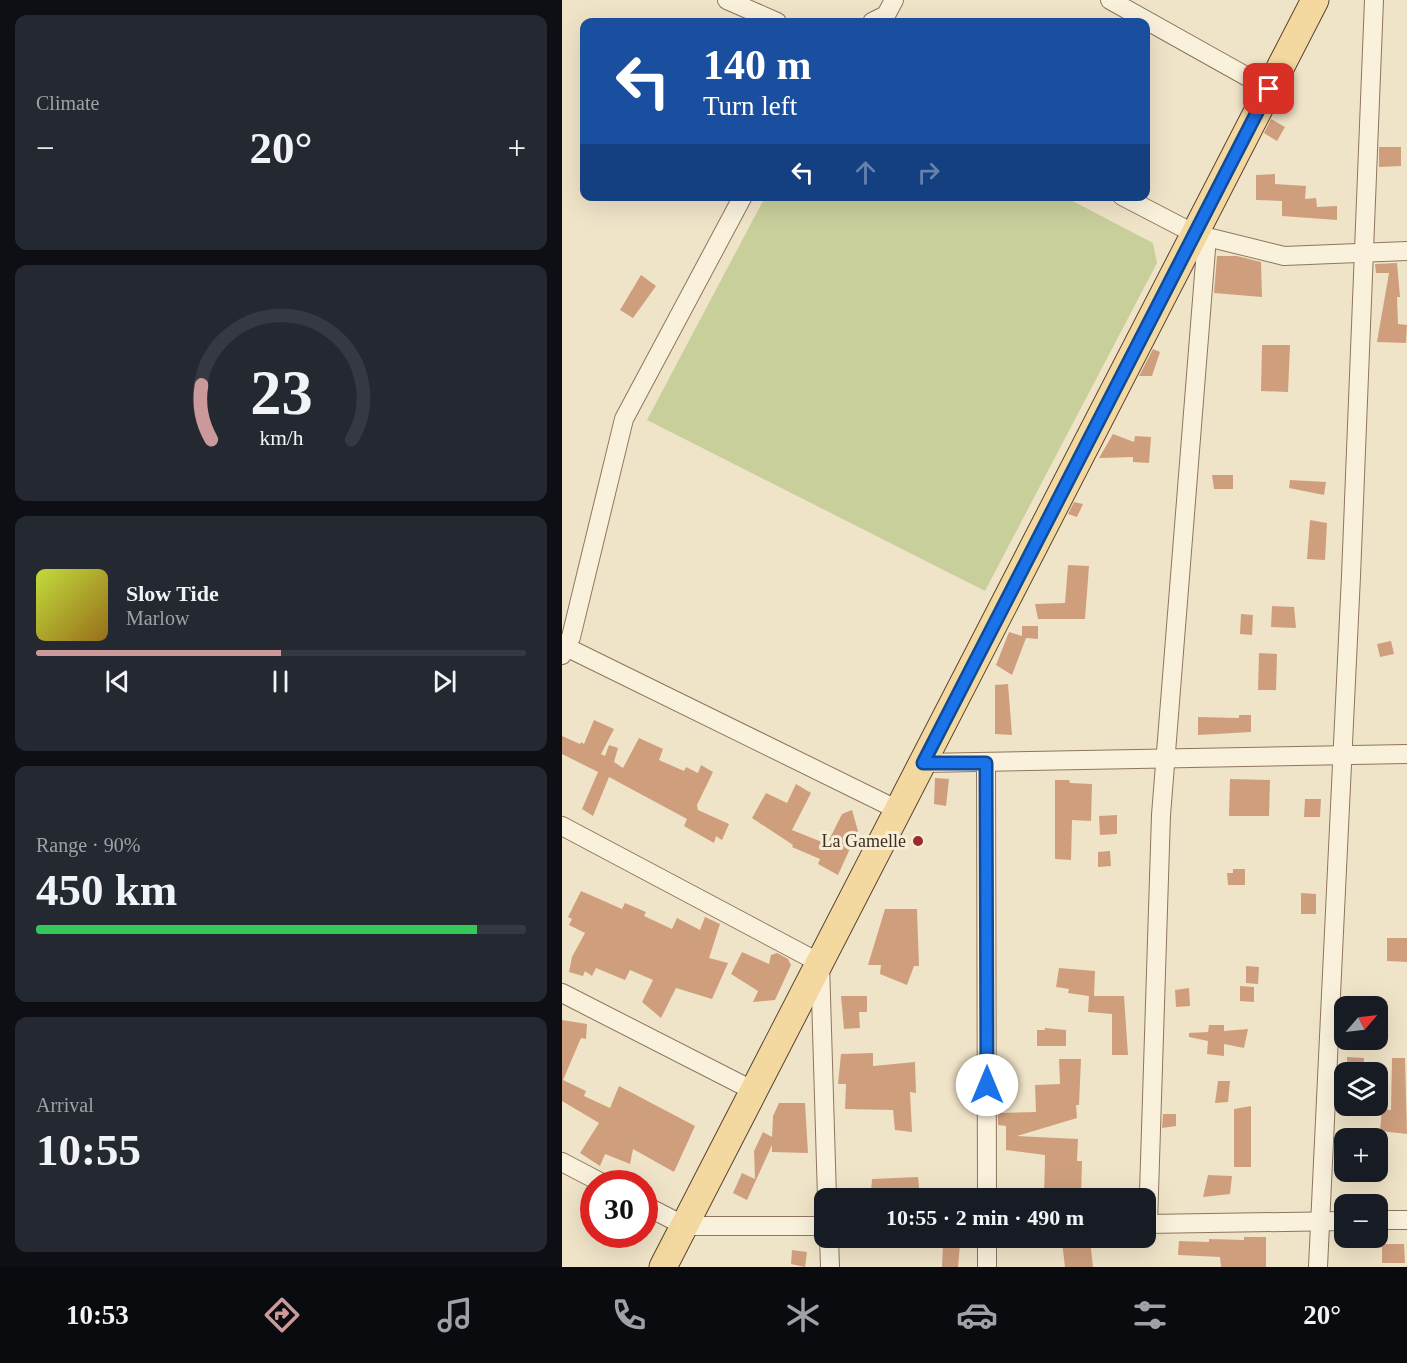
<!DOCTYPE html>
<html lang="en">
<head>
<meta charset="utf-8">
<style>
	:root { --surface:#171b24; --page:#242831; --text:#f1f3f6; --muted:#9ea1a6; --line:#363941; --accent:#cc999b }
	body { margin:0; font-family:"Times New Roman",serif; background:var(--page); color:var(--text); height:100vh; display:flex; flex-direction:column; font-size:22px; white-space:nowrap }
	* { box-sizing:border-box; margin:0 }
	p { font-size:20px; color:var(--muted) }
	.icon { flex:none; width:33px; height:33px; fill:none; stroke:currentColor; stroke-width:2; stroke-linecap:round; stroke-linejoin:round }
	.map { position:relative; flex:1; overflow:hidden }
	.side { display:flex; flex-direction:column; gap:15px; padding:15px; background:#0d0f14; width:562px }
	.side>* { flex:none }
	.banner { position:absolute; left:18px; top:18px; width:570px; height:183px; border-radius:12px; box-shadow:0 6px 24px #0002; background:#1a4fa0; color:#fff; overflow:hidden }
	.needle { width:39px; rotate:62deg }
	.buttons { position:absolute; left:772px; top:996px; display:grid; gap:12px }
	.buttons a { display:grid; place-items:center; width:54px; height:54px; border-radius:12px; background:var(--surface); box-shadow:0 6px 24px #0002; font-size:30px }
	.speed { position:absolute; left:18px; top:1170px; display:flex; gap:12px; font-size:30px; font-weight:700; text-align:center }
	.speed>* { display:grid; place-content:center; width:78px; height:78px; border-radius:50%; background:var(--surface); box-shadow:0 6px 24px #0002; line-height:1 }
	.speed .limit { border:9px solid #d22; background:#fff; color:#111 }
	.pin { position:absolute; display:grid; place-items:center; width:51px; height:51px; color:#fff; margin:-26px; border-radius:12px; box-shadow:0 3px 9px #0006 }
	.me { position:absolute; width:66px; margin:-33px; rotate:0deg; stroke-linejoin:round; filter:drop-shadow(0 0 4px #0008) }
	.turn { display:flex; align-items:center; gap:21px; height:126px; padding:0 24px; font-size:27px }
	.turn .icon { width:78px; height:78px; stroke-width:2.5 }
	.turn b { display:block; font-size:42px; line-height:51px }
	.lanes { display:flex; align-items:center; height:57px; padding:0 24px; background:#0003; justify-content:center; gap:30px; direction:ltr }
	.lanes .off { opacity:.35 }
	.big { font-size:45px; font-weight:800; line-height:1.1 }
	.side .card { flex:1; display:flex; flex-direction:column; justify-content:center; gap:9px; min-width:0; padding:0 21px; border-radius:12px; background:var(--page) }
	.side .dial { align-items:center; gap:0 }
	.dial svg { height:156px; overflow:visible; fill:none; stroke:var(--line); stroke-width:7; stroke-linecap:round; text-anchor:middle }
	.dial text { fill:var(--text); stroke:none }
	.song { display:flex; align-items:center; gap:18px }
	.cover { width:72px; height:72px; border-radius:9px; background:linear-gradient(135deg,hsl(70 70% 55%),hsl(40 70% 35%)) }
	.played { height:6px; border-radius:3px; background:linear-gradient(90deg,var(--accent) 50%,var(--line) 50%) }
	.keys { display:flex; justify-content:space-around; direction:ltr }
	.heat { display:flex; justify-content:space-between; align-items:center; font-size:33px; direction:ltr }
	.charge { height:9px; border-radius:4px; background:linear-gradient(90deg,#34c759 90%,var(--line) 0) }
	.trip { position:absolute; left:252px; top:1188px; width:342px; height:60px; border-radius:12px; background:var(--surface); box-shadow:0 6px 24px #0002; font-weight:800; line-height:60px; text-align:center }
	.dock { display:flex; height:96px; justify-content:space-around; align-items:center; background:#090b0e; color:var(--muted) }
	.dock .icon { width:42px; height:42px }
	.dock .on { color:var(--accent) }
	.dock b { font-size:27px; color:var(--text) }
	main { display:flex; flex:1; min-height:0 }
	.map>svg:first-child { display:block }
</style>
</head>
<body>
<main>
<section class="side">
<div class="card"><p>Climate</p>
<div class="heat"><a>−</a><b class="big">20°</b><a>+</a></div>
</div>
<div class="card dial"><svg viewBox="0 0 100 80">
<path d="M14 69A42 42 0 1 1 86 69"/>
<path d="M14 69A42 42 0 0 1 9 41" stroke="#cc999b"/>
<text x="50" y="56" font-size="32" font-weight="700">23</text>
<text x="50" y="72" font-size="11">km/h</text>
</svg></div>
<div class="card">
<div class="song"><i class="cover"></i><div><b>Slow Tide</b><p>Marlow</p></div></div>
<div class="played"></div>
<div class="keys"><svg class="icon" aria-label="previous" viewBox="0 0 24 24"><path d="M18 5L8 12l10 7zM5 5v14"/></svg><svg class="icon" aria-label="pause" viewBox="0 0 24 24"><path d="M8 5v14M16 5v14"/></svg><svg class="icon" aria-label="next" viewBox="0 0 24 24"><path d="M6 5l10 7-10 7zM19 5v14"/></svg></div>
</div>
<div class="card"><p>Range · 90%</p><b class="big">450 km</b><div class="charge"></div></div>
<div class="card"><p>Arrival</p><b class="big">10:55</b></div>
</section>
<div class="map">
<svg width="845" height="1267" viewBox="0 0 845 1267">
	<rect width="100%" height="100%" fill="#f0e4c8"/>
	<!-- park -->
	<path fill="#c9cf9b" d="M203,197H503L591,243L595,263L423,591L85,420Z"/>
	<!-- building -->
	<g fill="#cf9f7d">
		<path d="M709,119L723,127L715,141L702,133Z"/>
		<path d="M817,147H839V166L817,167Z"/>
		<path d="M713,174V184L744,186L743,199L754,198L755,207L775,206V220L720,216V201L694,200V175Z"/>
		<path d="M655,256H675L699,262L700,297L652,293Z"/>
		<path d="M835,263L838,297H835L836,324L845,325L844,343L815,342L827,273H814L813,264Z"/>
		<path d="M79,275L94,286L71,318L58,310Z"/>
		<path d="M700,345H728L726,392L699,391Z"/>
		<path d="M591,349L598,352L590,376H577Z"/>
		<path d="M551,434L572,442L573,436L589,437L587,463L571,462V457L537,458Z"/>
		<path d="M650,475H671V489H652Z"/>
		<path d="M728,480L764,482L762,495L727,488Z"/>
		<path d="M512,502L521,504L515,517L506,514Z"/>
		<path d="M748,520L765,523L763,560L745,559Z"/>
		<path d="M506,565L527,566L523,619H476L473,604L503,603Z"/>
		<path d="M710,606L732,607L734,628L709,627Z"/>
		<path d="M679,614L691,615L690,635L678,634Z"/>
		<path d="M460,626H476V639L464,638L450,675L434,665L447,632L460,636Z"/>
		<path d="M829,641L832,654L818,657L815,644Z"/>
		<path d="M697,653L715,654L714,690H696Z"/>
		<path d="M446,684L450,735L433,734V685Z"/>
		<path d="M677,715H689V732L636,735V717L677,718Z"/>
		<path d="M32,720L52,729L39,754L43,756L47,745L56,748L52,762L61,768L77,738L101,749L97,760L122,771L124,767L136,773L139,765L151,772L135,805L136,810L167,824L160,840L154,836L152,843L122,826L125,819L47,777L31,816L20,809L36,772L0,754V736L18,744L19,742L22,744Z"/>
		<path d="M373,778L387,779L384,806L372,804Z"/>
		<path d="M668,779L708,780L707,816H667Z"/>
		<path d="M493,780H507L508,783L530,784L529,821L510,820L509,860L493,859Z"/>
		<path d="M234,784L249,793L230,830L265,844L280,814L290,810L296,831L276,875L256,864L258,859L230,847L231,845L190,818L204,793L225,803Z"/>
		<path d="M743,799H759L758,817H742Z"/>
		<path d="M555,815V834L538,835L537,816Z"/>
		<path d="M548,851L549,866L536,867V852Z"/>
		<path d="M671,869H683V885H666L665,873H671Z"/>
		<path d="M19,891L60,909L63,903L84,912L82,916L110,929L115,918L138,930L143,917L158,924L147,958L166,963L150,999L114,988L99,1018L80,1002L91,980L68,970L63,980L34,968L30,976L23,971L21,976L7,972L10,957L23,933L7,925L10,919L6,917Z"/>
		<path d="M739,893L754,894V914H739Z"/>
		<path d="M323,909H355L357,966H352L345,985L318,974L319,965H306Z"/>
		<path d="M825,938H845V962L825,961Z"/>
		<path d="M180,952L207,964L209,955L215,953L226,959L229,965L213,1000L191,1002L196,991L169,974Z"/>
		<path d="M684,966L697,967L696,984L684,983Z"/>
		<path d="M497,968L533,971L532,996H562L566,1055H550V1014L526,1012L527,996L506,993L507,989L494,987Z"/>
		<path d="M678,986L692,987V1002L678,1001Z"/>
		<path d="M627,988L628,1006L614,1007L613,990Z"/>
		<path d="M279,996H305V1012H297L298,1028L282,1029Z"/>
		<path d="M0,1020L25,1024L24,1039L19,1038L1,1080L24,1091L22,1096L48,1108L57,1086L133,1126L112,1172L71,1149L68,1164L43,1154L38,1166L18,1153L37,1123L0,1101Z"/>
		<path d="M647,1025H662V1031L686,1029L682,1048L662,1044V1056L645,1054L646,1041L627,1037V1033L646,1032Z"/>
		<path d="M483,1028L504,1030V1046H475V1030H483Z"/>
		<path d="M311,1053V1066L353,1062L354,1093L348,1092L350,1132L333,1130L331,1110L283,1109L284,1084H276L279,1054Z"/>
		<path d="M785,1057L802,1058L801,1072H785Z"/>
		<path d="M830,1058H843L845,1134L818,1131L820,1109L829,1110Z"/>
		<path d="M497,1059H519L517,1105H514L515,1118L455,1136L516,1139L515,1161H520L519,1198H482L483,1155L444,1150V1126L436,1125V1113L474,1112L473,1085L498,1084Z"/>
		<path d="M656,1081H668L666,1102L653,1103Z"/>
		<path d="M217,1103H243L246,1153L210,1152V1145L185,1200L171,1193L180,1173L193,1179L192,1151L201,1132L210,1137L211,1116Z"/>
		<path d="M689,1106V1167H672V1109Z"/>
		<path d="M601,1114H614V1126L600,1128Z"/>
		<path d="M646,1175L670,1176L668,1194L641,1197Z"/>
		<path d="M356,1177L358,1198H335V1196L318,1195V1191L309,1192L310,1179Z"/>
		<path d="M682,1237H704V1267H659L658,1257L616,1255L617,1241L647,1242V1239L682,1240Z"/>
		<path d="M528,1240L531,1267H503L500,1242Z"/>
		<path d="M381,1244H398L396,1267H380Z"/>
		<path d="M820,1244H842L843,1263H820Z"/>
		<path d="M230,1250L245,1252L243,1267L229,1264Z"/>
	</g>
	<g fill="none" stroke-linecap="round" stroke-linejoin="round">
		<defs>
			<g id="street">
				<path d="M165,0L215,22"/>
				<path d="M548,0L707,89"/>
				<path d="M310,22L324,15L332,0"/>
				<path d="M560,196L633,234L722,256L845,251"/>
				<path d="M0,645L336,810"/>
				<path d="M0,655L9,637L62,419L181,196"/>
				<path d="M361,763L845,754"/>
				<path d="M424,763L425,1198"/>
				<path d="M0,826L258,963L265,1198"/>
				<path d="M0,993L192,1091"/>
				<path d="M0,1162L42,1184"/>
				<path d="M82,1205L123,1226H262"/>
				<path d="M816,1220H845"/>
				<path d="M584,1224L783,1221"/>
				<path d="M586,1224L599,815L645,237"/>
				<path d="M267,1238L268,1267"/>
				<path d="M425,1238V1267"/>
				<path d="M756,1267L789,576L812,0"/>
			</g>
			<path id="primary" d="M101,1267L753,0"/>
		</defs>
		<!-- street casing -->
		<use href="#street" stroke="#8d765c" stroke-width="20"/>
		<!-- primary casing -->
		<use href="#primary" stroke="#5b4430" stroke-width="29"/>
		<!-- street -->
		<use href="#street" stroke="#faf1dc" stroke-width="18"/>
		<!-- primary -->
		<use href="#primary" stroke="#f3d9a0" stroke-width="27"/>
	</g>
	<g fill="none" stroke-linecap="round" stroke-linejoin="round">
		<defs>
			<path id="route" d="M425,1085L424,763H361L707,89"/>
		</defs>
		<!-- route casing -->
		<use href="#route" stroke="#114b97" stroke-width="15"/>
		<!-- route -->
		<use href="#route" stroke="#1a73e8" stroke-width="10"/>
	</g>
	<!-- markers -->
	<circle fill="#9e2a2b" stroke="#f7eed8" stroke-width="2" cx="356" cy="841" r="6"/>
	<g text-anchor="middle" stroke-width="6" stroke-linejoin="round" paint-order="stroke">
		<!-- poi labels -->
		<g font-size="18" fill="#3d2e20" stroke="#f7eed8" text-anchor="end">
			<text x="344" y="847">La Gamelle</text>
		</g>
	</g>
</svg>
<div class="buttons">
<a><svg class="needle" viewBox="-14 -14 28 28"><path d="M0-13l5 13h-10z" fill="#e53935"/><path d="M0 13l5-13h-10z" fill="#9ea1a6"/></svg></a>
<a><svg class="icon" aria-label="layers" viewBox="0 0 24 24"><path d="M12 4l9 5-9 5-9-5zM3 14l9 5 9-5"/></svg></a>
<a>+</a>
<a>−</a>
</div>
<div class="speed"><div class="limit">30</div></div>
<div class="pin" style="left:707px;top:89px;background:#d93025"><svg class="icon" aria-label="arrive" viewBox="0 0 24 24"><path d="M6 21V4h12l-3 4 3 4H6"/></svg></div>
<svg class="me" style="left:425px;top:1085px" viewBox="-20 -20 40 40"><circle r="19" fill="#fff"/><path d="M0-13L10 11 0 6-10 11z" fill="#1a73e8"/></svg>
<div class="trip">10:55 · 2 min · 490 m</div>
<div class="banner">
<div class="turn"><svg class="icon" aria-label="left" viewBox="0 0 24 24"><path d="M17 20v-9H6M10 6l-5 5 5 5"/></svg><div><b>140 m</b>Turn left</div></div>
<div class="lanes"><svg class="icon" aria-label="left" viewBox="0 0 24 24"><path d="M17 20v-9H6M10 6l-5 5 5 5"/></svg><svg class="icon off" aria-label="ahead" viewBox="0 0 24 24"><path d="M12 20V5M6 11l6-6 6 6"/></svg><svg class="icon off" aria-label="right" viewBox="0 0 24 24"><path d="M7 20v-9h11M14 6l5 5-5 5"/></svg></div>
</div>
</div>
</main>
<nav class="dock">
<b>10:53</b>
<svg class="icon on" aria-label="directions" viewBox="0 0 24 24"><path d="M12 3l9 9-9 9-9-9zM9 14v-3h6M13 9l2 2-2 2"/></svg>
<svg class="icon" aria-label="music" viewBox="0 0 24 24"><path d="M9 18V5l10-2v13"/><circle cx="6" cy="18" r="3"/><circle cx="16" cy="16" r="3"/></svg>
<svg class="icon" aria-label="phone" viewBox="0 0 24 24"><path d="M5 4h4l2 5-3 2q2 4 5 5l2-3 5 2v4C11 20 4 13 5 4z"/></svg>
<svg class="icon" aria-label="climate" viewBox="0 0 24 24"><path d="M12 3v18M4 7l16 10M4 17L20 7"/></svg>
<svg class="icon" aria-label="car" viewBox="0 0 24 24"><path d="M5 17H2v-5l4-1 3-4h7l3 4 3 1v5h-3M9 17h6M6 11h13"/><circle cx="7" cy="17" r="2"/><circle cx="17" cy="17" r="2"/></svg>
<svg class="icon" aria-label="filters" viewBox="0 0 24 24"><path d="M4 7h16M4 17h16"/><circle cx="9" cy="7" r="2"/><circle cx="15" cy="17" r="2"/></svg>
<b>20°</b>
</nav>
</body>
</html>
